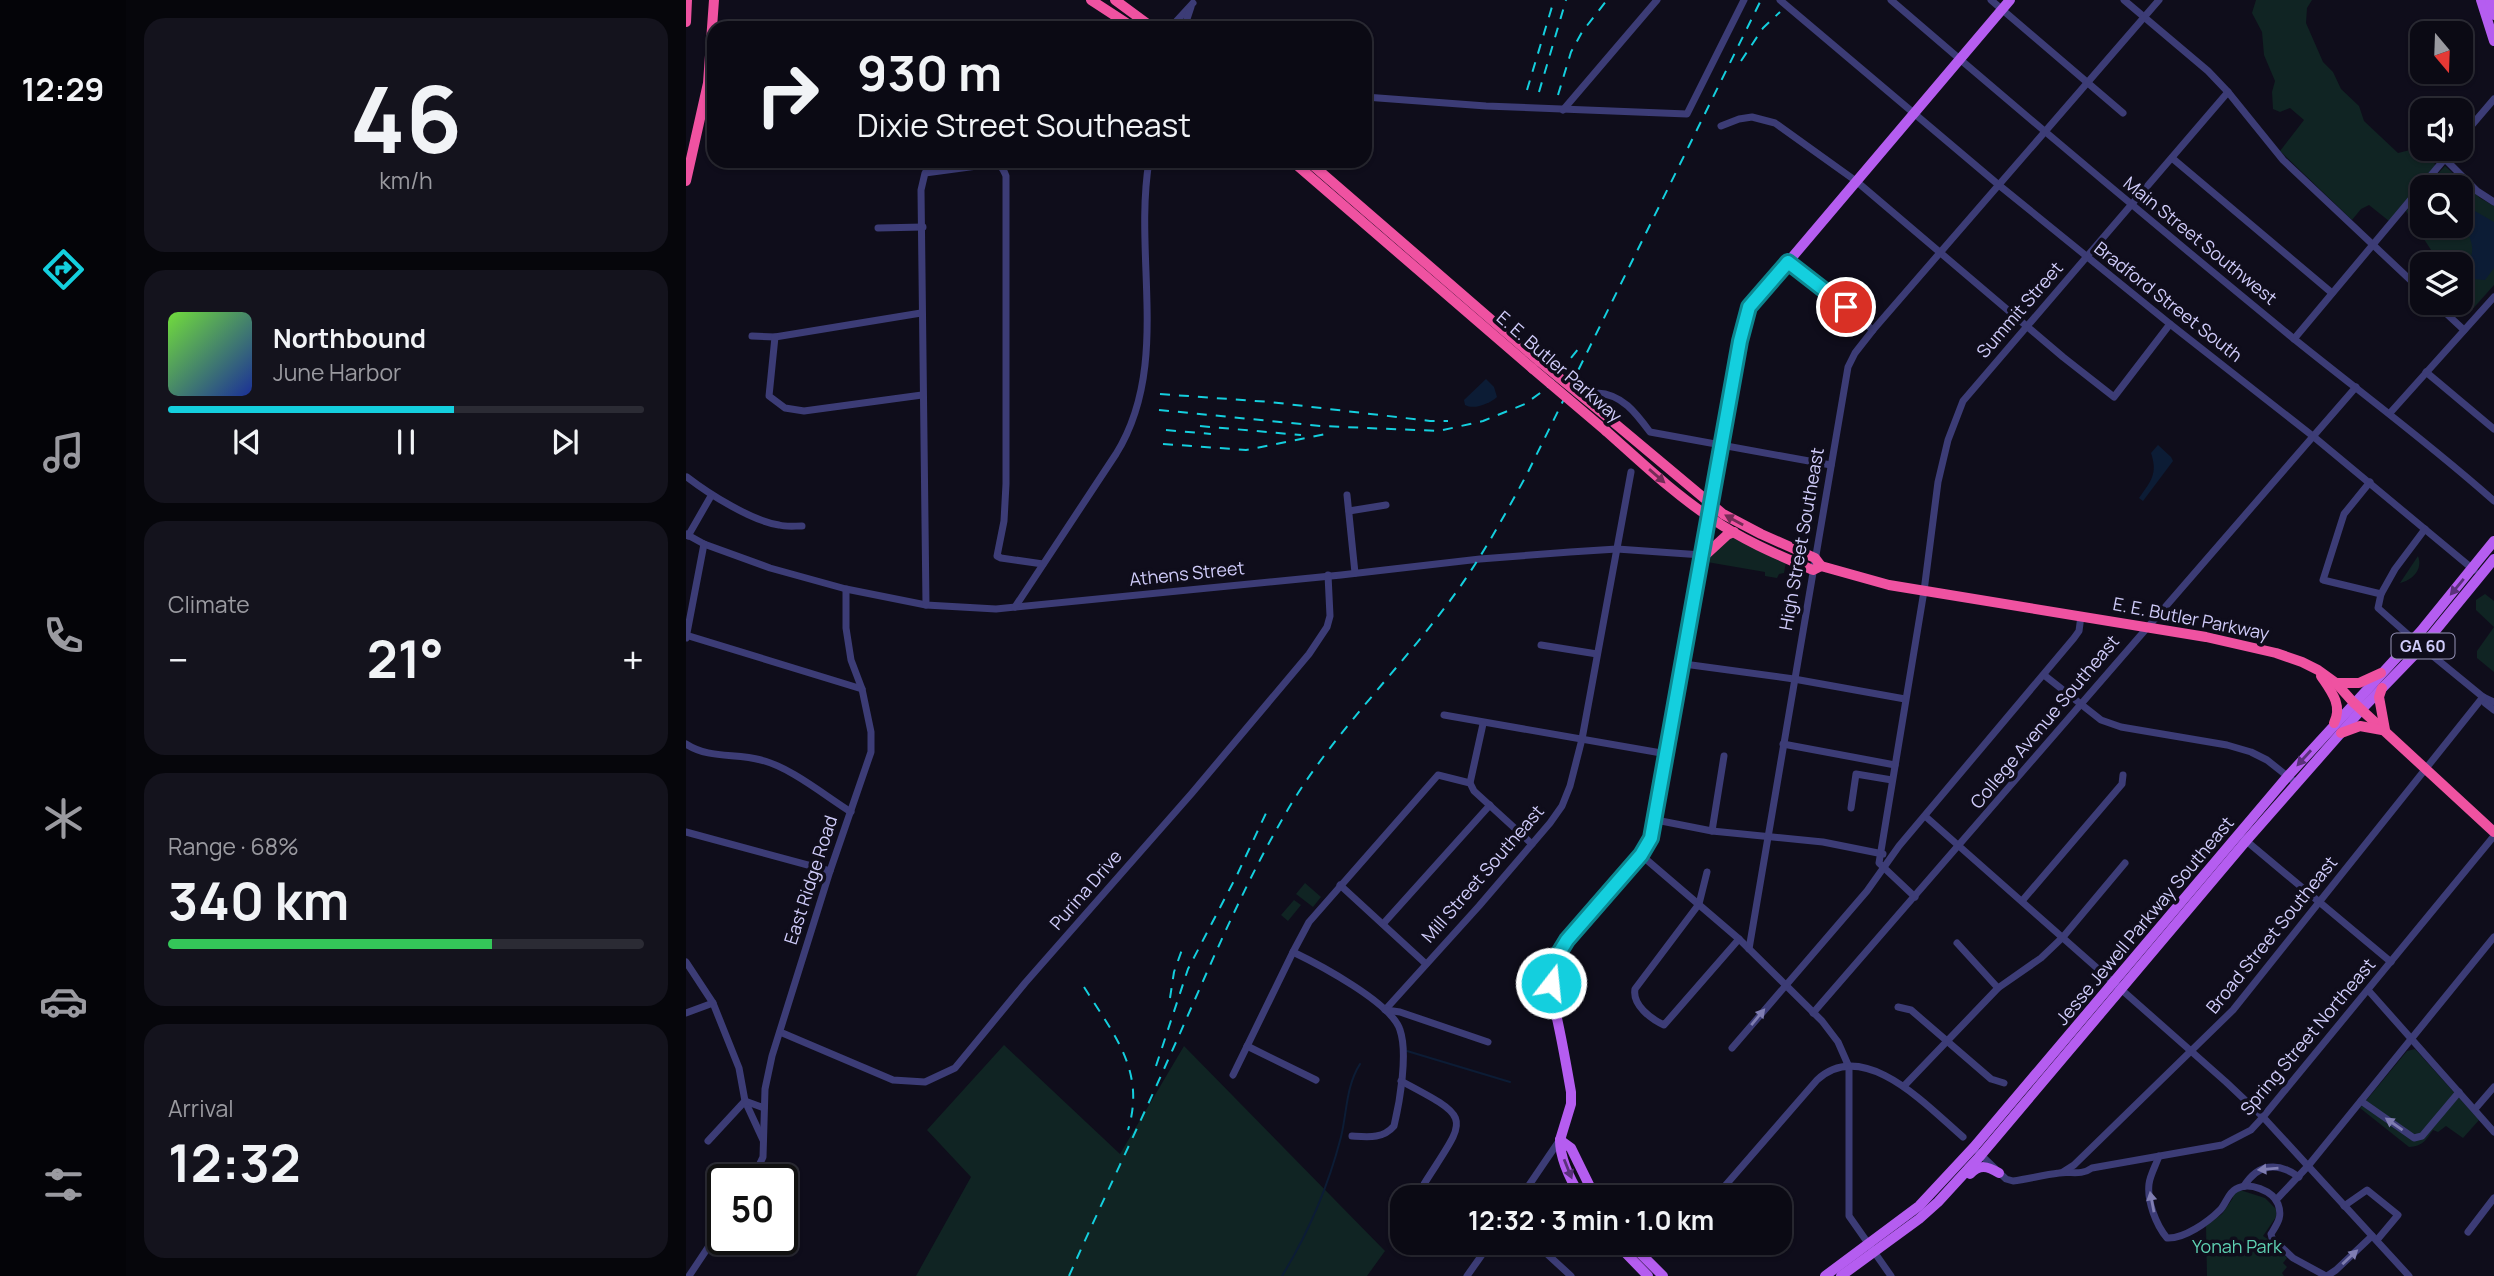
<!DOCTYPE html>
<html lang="en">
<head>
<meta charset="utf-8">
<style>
	:root { --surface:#0b0a14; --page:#14131d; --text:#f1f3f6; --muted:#9a9aa0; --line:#2b2b34; --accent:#14cfde }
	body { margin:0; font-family:Manrope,sans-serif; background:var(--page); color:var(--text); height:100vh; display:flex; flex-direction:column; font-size:26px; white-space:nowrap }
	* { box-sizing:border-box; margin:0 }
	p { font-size:23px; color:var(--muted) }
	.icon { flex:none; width:38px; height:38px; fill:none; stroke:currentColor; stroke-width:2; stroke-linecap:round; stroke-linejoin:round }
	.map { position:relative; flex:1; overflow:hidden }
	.side { display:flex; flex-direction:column; gap:18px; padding:18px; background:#06060b; width:560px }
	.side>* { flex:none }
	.banner { position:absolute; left:21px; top:21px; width:665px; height:147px; border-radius:21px; box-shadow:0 2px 5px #0004,0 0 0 2px var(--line); background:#0b0a14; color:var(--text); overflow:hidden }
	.needle { width:46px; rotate:161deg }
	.tools { position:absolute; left:1724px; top:21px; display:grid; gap:14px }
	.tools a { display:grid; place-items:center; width:63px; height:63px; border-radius:14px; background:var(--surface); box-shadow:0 2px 5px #0004,0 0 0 2px var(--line); font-size:35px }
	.speed { position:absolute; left:21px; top:1164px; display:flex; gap:14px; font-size:35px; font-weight:700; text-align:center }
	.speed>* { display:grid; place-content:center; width:91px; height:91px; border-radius:50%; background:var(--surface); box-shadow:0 2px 5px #0004,0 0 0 2px var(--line); line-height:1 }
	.speed .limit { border:4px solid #111; border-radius:10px; background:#fff; color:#111 }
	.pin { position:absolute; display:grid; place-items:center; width:60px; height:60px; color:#fff; margin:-30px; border:4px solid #fff; border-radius:50%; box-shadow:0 2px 7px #0007 }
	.me { position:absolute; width:77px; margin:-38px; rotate:16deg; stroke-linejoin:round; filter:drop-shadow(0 0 5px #0008) }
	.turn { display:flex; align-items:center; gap:24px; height:147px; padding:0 35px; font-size:32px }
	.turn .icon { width:91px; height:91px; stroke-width:2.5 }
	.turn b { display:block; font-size:49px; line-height:60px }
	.big { font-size:52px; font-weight:700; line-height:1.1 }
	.side .card { flex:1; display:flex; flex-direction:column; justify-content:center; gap:10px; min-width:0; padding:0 24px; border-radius:21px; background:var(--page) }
	.side .dial { align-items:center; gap:0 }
	.dial b { font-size:91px; line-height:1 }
	.song { display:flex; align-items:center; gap:21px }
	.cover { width:84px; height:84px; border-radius:10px; background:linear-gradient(135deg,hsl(100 70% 55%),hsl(230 70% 35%)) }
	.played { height:7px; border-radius:4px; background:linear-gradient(90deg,var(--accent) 60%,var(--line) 60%) }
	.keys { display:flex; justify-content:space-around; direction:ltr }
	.heat { display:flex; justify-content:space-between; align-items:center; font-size:38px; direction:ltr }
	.charge { height:10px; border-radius:5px; background:linear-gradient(90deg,#34c759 68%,var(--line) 0) }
	.trip { position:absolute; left:704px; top:1185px; width:402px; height:70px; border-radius:21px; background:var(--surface); box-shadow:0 2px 5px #0004,0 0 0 2px var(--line); font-weight:700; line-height:70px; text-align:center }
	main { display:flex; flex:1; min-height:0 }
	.dock { display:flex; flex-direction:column; width:126px; justify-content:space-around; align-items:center; background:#040408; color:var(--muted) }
	.dock .icon { width:49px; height:49px }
	.dock .on { color:var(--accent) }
	.dock b { font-size:32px; color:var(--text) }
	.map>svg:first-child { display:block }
</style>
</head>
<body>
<main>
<nav class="dock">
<b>12:29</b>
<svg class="icon on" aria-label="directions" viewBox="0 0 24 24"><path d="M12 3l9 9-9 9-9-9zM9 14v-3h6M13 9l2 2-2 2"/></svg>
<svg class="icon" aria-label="music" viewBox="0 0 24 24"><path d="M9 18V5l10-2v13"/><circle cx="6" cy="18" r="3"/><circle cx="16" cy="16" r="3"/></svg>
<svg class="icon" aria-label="phone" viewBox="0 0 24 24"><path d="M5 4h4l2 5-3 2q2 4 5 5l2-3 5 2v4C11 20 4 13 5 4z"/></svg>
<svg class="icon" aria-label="climate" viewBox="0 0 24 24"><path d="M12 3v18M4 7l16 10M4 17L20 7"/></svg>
<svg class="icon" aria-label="car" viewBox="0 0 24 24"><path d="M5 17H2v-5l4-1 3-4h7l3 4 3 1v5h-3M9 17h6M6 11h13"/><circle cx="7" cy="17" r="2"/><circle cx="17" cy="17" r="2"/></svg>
<svg class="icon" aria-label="filters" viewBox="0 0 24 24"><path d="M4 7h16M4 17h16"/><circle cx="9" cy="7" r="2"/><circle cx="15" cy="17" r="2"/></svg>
</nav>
<section class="side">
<div class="card dial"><b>46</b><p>km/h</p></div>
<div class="card">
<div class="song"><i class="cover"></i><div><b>Northbound</b><p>June Harbor</p></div></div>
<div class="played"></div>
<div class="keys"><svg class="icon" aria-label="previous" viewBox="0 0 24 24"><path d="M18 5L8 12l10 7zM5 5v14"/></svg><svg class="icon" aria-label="pause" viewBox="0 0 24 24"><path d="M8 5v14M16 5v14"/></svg><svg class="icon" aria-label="next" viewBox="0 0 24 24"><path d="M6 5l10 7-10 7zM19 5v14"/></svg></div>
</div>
<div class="card"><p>Climate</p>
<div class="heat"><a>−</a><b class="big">21°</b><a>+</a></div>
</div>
<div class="card"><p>Range · 68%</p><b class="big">340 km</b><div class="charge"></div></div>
<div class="card"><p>Arrival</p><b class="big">12:32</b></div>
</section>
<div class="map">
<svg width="1808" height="1276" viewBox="0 0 1808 1276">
	<rect width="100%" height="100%" fill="#0f0d1b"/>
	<!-- green -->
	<g fill="#102423">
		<path d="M1570,0H1626L1621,8L1620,23L1637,62L1647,72L1655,89L1673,106L1678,121L1712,153L1736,147L1747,154L1749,166L1703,221L1683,205L1675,209L1666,220L1594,151L1618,120L1604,108L1594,112L1587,109L1586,92L1589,81L1578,55L1576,32L1566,13Z"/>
		<path d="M1759,166L1794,198L1808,206V285L1784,312L1775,297L1774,264H1754L1720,211L1736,193V226H1774V187H1740Z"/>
		<path d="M1048,537L1100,562L1098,573L1093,574L1091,578L1079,576V572L1021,562L1039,540Z"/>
		<path d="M1732,556C1737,569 1727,580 1714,583Z"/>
		<path d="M1799,594L1808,601V672L1791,658V651L1808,627L1790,610V600Z"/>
		<path d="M619,883L635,897L627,907L610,894Z"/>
		<path d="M608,900L615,905L602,921L595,915Z"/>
		<path d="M318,1045L434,1154L498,1046L699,1251L681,1276H230L285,1177L241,1130Z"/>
		<path d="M1729,1049L1793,1120L1777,1138L1760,1126L1752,1132L1747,1130C1739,1141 1737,1146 1723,1147L1674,1108L1721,1051Z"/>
		<path d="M1554,1190L1579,1198L1590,1209V1217L1577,1236L1588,1243L1601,1258L1597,1263L1601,1267L1596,1273L1598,1276H1521L1520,1226L1536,1214L1547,1198L1546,1194Z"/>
	</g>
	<!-- water -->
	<g fill="#0c1c35">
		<path d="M1783,211H1789L1808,222V268L1799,280L1787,279C1776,266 1788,260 1786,246C1784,232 1774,225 1783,211Z"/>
		<path d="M800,379L808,387L811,397C803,404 788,410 779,405L778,400Z"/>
		<path d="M1472,445L1485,457L1487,461L1457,501L1453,498C1465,481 1472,474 1465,453Z"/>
	</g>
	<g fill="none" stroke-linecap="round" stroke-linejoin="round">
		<!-- stream -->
		<g stroke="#0c1c35" stroke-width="2">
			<path d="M721,1051L824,1082"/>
			<path d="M596,1276C623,1232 642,1187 655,1137C661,1112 660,1086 674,1064"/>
		</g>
		<!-- minor -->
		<g stroke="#3c3c76" stroke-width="7">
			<path d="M1094,0L1314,186L1484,324L1628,437L1788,570"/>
			<path d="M1205,0C1336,113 1468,224 1602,334C1671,390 1742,442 1808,501"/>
			<path d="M1305,0L1437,113"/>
			<path d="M1438,0L1522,71L1542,92L1597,160L1736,291"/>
			<path d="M484,28L507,3"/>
			<path d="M498,28L505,7"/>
			<path d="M679,97L800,106L1001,114L1058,0"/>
			<path d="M877,110L971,0"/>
			<path d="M1035,126L1053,119L1066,117L1089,123L1170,181L1377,357L1428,397L1484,324"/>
			<path d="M1774,139L1808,99"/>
			<path d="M1486,158L1646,293"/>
			<path d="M1759,159L1791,191L1808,202"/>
			<path d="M192,228L237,227"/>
			<path d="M1102,262L1187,330"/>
			<path d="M1749,303L1778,330"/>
			<path d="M66,336L89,337L235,313"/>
			<path d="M89,337L83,396L99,408L118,411L236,395"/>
			<path d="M1608,339L1767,149"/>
			<path d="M1740,372L1808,429"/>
			<path d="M911,393C936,394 950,413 964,432L1145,465"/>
			<path d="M1704,413L1808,297"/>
			<path d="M1,477C23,494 66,521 93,525C100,527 108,526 116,526"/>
			<path d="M1684,482L1658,514L1637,580L1695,594L1692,608L1727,639"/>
			<path d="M661,495L669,573"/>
			<path d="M663,511L700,505"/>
			<path d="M0,534L18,544L84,568L160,589L240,605L310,609L655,575L794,559L884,552L931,549L1016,555"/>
			<path d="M2,536L25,496"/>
			<path d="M1695,594L1709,569L1739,529"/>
			<path d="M240,605L235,190L239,173L306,164C315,165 317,168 320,176V484L318,521L311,556L315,558L357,564"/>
			<path d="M329,607L430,454C485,365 447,259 463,161"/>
			<path d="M0,635L176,689"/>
			<path d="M0,638L18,544"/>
			<path d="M855,645L911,654"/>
			<path d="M1736,647L1797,697L1808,702"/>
			<path d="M998,664L1108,679L1219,699"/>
			<path d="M1358,675L1415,720L1435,727L1541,745L1565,752L1581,760L1610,783"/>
			<path d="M1797,697L1799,703L1808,710"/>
			<path d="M758,715L981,754"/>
			<path d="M0,744C23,759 49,753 75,760C104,767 138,795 165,812"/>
			<path d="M1097,744L1209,765"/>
			<path d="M784,783L797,724"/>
			<path d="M1165,808L1170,774L1206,780"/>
			<path d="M1239,816L1540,1082L1577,1117L1723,1276"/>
			<path d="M970,820L1026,831L1137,842L1197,854"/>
			<path d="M1026,831L1038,756"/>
			<path d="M0,832L144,871"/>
			<path d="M1558,839L1705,962"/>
			<path d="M955,855L1053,939L1136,1021L1152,1042L1163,1067V1216L1205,1276"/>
			<path d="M1021,872L1013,904L949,989C946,1005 965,1019 978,1025L1053,939"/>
			<path d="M654,885L740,964"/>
			<path d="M1229,897L1193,863L1238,591L1252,482L1262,440L1277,401L1542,92"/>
			<path d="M1336,901L1436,784L1437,775"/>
			<path d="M697,924L804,805"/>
			<path d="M1271,943L1312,988"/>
			<path d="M1063,949L1162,367L1169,353L1187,330L1473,0"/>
			<path d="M607,952C632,964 706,1003 714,1030C722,1053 714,1101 708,1126C697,1139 682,1137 666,1136"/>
			<path d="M0,962L27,1003L53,1068L59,1101L77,1140"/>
			<path d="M1682,990L1808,1132"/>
			<path d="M1212,1007L1225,1010L1305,1079L1318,1083"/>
			<path d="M699,1010L793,906L864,823L876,806L884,786L896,739L945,472"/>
			<path d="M700,1010L714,1012L802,1042"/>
			<path d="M0,1013L27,1003"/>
			<path d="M1127,1013L1670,387"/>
			<path d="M94,1032L207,1080L239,1082L269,1068L339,983L506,793L623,654L641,627L644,616L642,575"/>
			<path d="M561,1046L630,1080"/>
			<path d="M1046,1048L1181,891L1213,846L1388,638L1393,631L1395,616"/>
			<path d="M547,1075L607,952L623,922L752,775L784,783L788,791L846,844"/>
			<path d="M715,1081C789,1120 781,1116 738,1184"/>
			<path d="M1218,1086L1312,988L1355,958L1377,937L1439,863"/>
			<path d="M1675,1101L1728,1138L1736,1136L1773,1092"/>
			<path d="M1789,1109L1808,1087"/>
			<path d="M22,1141L59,1101L78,1108"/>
			<path d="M1293,1153L1320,1179L1327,1181C1342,1179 1357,1175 1373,1173C1384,1171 1395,1176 1406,1168L1536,1145L1565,1130L1577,1117L1808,836"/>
			<path d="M1473,1156C1470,1165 1464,1175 1463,1184C1461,1201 1470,1225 1481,1238C1498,1239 1522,1222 1534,1210C1540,1204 1542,1193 1550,1189C1563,1181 1587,1191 1592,1204C1597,1217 1591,1224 1585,1234L1586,1238L1607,1258L1640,1276"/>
			<path d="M1377,1172L1388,1165L1547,1010L1797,697"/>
			<path d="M66,1180L77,1157L79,1089L86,1056L144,871L185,752V732L176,689L165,660L160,628V589"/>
			<path d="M1558,1186C1572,1164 1591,1161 1613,1177"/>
			<path d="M1038,1187L1131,1080C1178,1036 1243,1108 1277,1137"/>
			<path d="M835,1197L873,1141"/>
			<path d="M1590,1200L1622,1166L1808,937"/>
			<path d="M1658,1206L1681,1190L1712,1215L1691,1240"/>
			<path d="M1782,1232L1808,1198"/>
			<path d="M848,1242L885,1276"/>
			<path d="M3,1276L37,1225"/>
			<path d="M781,1276L805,1242"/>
			<path d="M1641,1276L1650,1270L1686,1236"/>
		</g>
		<!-- major -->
		<g stroke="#b55df0" stroke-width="10">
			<path d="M1795,0L1808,41"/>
			<path d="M1804,0L1808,15"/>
			<path d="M874,1140L885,1104V1092C881,1069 877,1046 872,1023C869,1009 865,995 865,981C867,939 941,877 965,838L1054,341L1064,307L1324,0"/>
			<path d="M874,1140L885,1148L909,1197"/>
			<path d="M874,1140C874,1159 885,1181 895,1197"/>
			<path d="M1284,1174C1294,1164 1301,1166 1313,1173"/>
			<path d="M929,1242L962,1276"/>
			<path d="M943,1242L977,1276"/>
			<path d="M1139,1276L1233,1206L1288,1147L1601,777L1735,631L1808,541"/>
			<path d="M1155,1276L1233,1219L1252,1202L1295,1155L1560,841L1676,709L1736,647L1808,559"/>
		</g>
		<!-- highway -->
		<g stroke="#ef52a1" stroke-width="10">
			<path d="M405,0L448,28"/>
			<path d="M429,0L467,28"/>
			<path d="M0,22L1,0"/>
			<path d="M606,161L847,369"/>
			<path d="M622,161L853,361"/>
			<path d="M0,181L22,83L28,0"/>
			<path d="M926,421L1037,514L1075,534L1129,558L1135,566"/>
			<path d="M920,431C954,461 987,493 1025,518C1056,540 1092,555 1127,570L1135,566L1203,585L1520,637L1590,653L1616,662L1632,670L1650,683L1667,702L1808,832"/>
			<path d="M1015,559L1041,535L1048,532"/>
			<path d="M1635,676C1645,691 1657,705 1648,723"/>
			<path d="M1650,683H1673L1695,673"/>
			<path d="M1696,688L1693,697L1699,730"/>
			<path d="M1655,733L1674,726L1696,730"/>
		</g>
		<!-- rail -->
		<g stroke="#14cfde" stroke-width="2" stroke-dasharray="10 9" stroke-linecap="butt">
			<path d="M1055,61L1077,28L1094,12"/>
			<path d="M841,90L868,0"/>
			<path d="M853,92L880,0"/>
			<path d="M872,95L885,52L896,32L921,0"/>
			<path d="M474,394L584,402L744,421H762"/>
			<path d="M473,410L635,426L753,431L797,421L839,404L861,388L893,348"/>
			<path d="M514,426L615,435"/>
			<path d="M480,430L525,434"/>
			<path d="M477,444L560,450L645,433"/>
			<path d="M398,987C428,1035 460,1071 442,1130"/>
			<path d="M484,998L488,972L498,944"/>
			<path d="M470,1066L502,969L551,875L581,811"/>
			<path d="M383,1276C415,1204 450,1132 482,1060C520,976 554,891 601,811C645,736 711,672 763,602C793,562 816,520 840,476L1075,0"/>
		</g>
		<!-- highway-bridge -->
		<g stroke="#ef52a1" stroke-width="10">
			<path d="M853,361L926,421"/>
			<path d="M847,369L920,431"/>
		</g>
	</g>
	<!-- one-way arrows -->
	<defs><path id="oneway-solid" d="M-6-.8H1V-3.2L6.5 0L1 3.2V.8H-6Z" transform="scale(1.75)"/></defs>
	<g fill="#742c57">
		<use href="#oneway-solid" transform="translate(971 476) rotate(41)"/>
		<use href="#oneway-solid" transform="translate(1048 520) rotate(-151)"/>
	</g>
	<g fill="#5a317b">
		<use href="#oneway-solid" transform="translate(1771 587) rotate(130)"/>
		<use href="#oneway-solid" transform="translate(1618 758) rotate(132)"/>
		<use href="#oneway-solid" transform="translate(882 1169) rotate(68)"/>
	</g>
	<g fill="#7f7db1">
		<use href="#oneway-solid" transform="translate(1072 1017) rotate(-50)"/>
		<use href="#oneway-solid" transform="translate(1708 1124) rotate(-145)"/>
		<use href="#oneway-solid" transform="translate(1582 1169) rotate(175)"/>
		<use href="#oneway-solid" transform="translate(1466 1202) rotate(-101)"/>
		<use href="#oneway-solid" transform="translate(1664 1257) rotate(-43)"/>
	</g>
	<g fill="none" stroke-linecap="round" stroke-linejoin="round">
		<defs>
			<path id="route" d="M865,983L870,958L881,940L955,855L965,838L1054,341L1063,307L1102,262L1160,307"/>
		</defs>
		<!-- route casing -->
		<use href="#route" stroke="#0d8790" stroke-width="18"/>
		<!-- route -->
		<use href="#route" stroke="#14cfde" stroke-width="12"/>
	</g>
	<g text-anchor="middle" stroke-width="7" stroke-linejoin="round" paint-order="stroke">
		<!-- shield labels -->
		<rect fill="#0f0d1b" stroke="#9693b7" stroke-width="2" x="1705.5" y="633.5" width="63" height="25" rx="5"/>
		<g font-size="16" font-weight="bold" fill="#d0ccfa">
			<text x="1737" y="652">GA 60</text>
		</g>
		<!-- street labels -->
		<g font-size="18" fill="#d0ccfa" stroke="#0f0d1b">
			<text transform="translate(1514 241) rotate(39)" y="6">Main Street Southwest</text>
			<text transform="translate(1482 302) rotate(38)" y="6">Bradford Street South</text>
			<text transform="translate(1334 310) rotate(-49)" y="6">Summit Street</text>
			<text transform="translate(873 367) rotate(41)" y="6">E. E. Butler Parkway</text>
			<text transform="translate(1116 539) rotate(-80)" y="6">High Street Southeast</text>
			<text transform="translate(501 574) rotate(-6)" y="6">Athens Street</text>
			<text transform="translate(1505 619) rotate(11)" y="6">E. E. Butler Parkway</text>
			<text transform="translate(1359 722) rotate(-50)" y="6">College Avenue Southeast</text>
			<text transform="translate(797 874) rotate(-49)" y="6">Mill Street Southeast</text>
			<text transform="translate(125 880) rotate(-72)" y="6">East Ridge Road</text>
			<text transform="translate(400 890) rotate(-49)" y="6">Purina Drive</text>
			<text transform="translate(1459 921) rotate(-50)" y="6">Jesse Jewell Parkway Southeast</text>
			<text transform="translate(1586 935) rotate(-51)" y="6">Broad Street Southeast</text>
			<text transform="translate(1622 1037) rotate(-50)" y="6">Spring Street Northeast</text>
		</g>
		<!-- park labels -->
		<g font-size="18" fill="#5fd2b3" stroke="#0f0d1b">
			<text x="1551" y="1253">Yonah Park</text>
		</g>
	</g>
</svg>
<div class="tools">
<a><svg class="needle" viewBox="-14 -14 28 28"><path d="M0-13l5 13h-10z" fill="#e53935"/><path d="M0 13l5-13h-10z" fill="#9a9aa0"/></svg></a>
<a><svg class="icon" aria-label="sound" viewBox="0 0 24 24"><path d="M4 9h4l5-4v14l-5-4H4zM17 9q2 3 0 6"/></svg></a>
<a><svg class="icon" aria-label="search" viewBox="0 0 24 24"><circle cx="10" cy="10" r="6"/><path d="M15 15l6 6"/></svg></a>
<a><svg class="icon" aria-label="layers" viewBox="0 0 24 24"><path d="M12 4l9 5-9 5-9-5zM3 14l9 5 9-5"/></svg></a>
</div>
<div class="speed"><div class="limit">50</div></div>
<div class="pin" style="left:1160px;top:307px;background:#d93025"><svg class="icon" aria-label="arrive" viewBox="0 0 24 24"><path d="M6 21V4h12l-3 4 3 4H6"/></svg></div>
<svg class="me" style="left:865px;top:983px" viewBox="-20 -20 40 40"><circle r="17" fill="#14cfde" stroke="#fff" stroke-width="3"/><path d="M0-11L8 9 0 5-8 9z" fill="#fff"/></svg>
<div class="trip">12:32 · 3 min · 1.0 km</div>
<div class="banner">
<div class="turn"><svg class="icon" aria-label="right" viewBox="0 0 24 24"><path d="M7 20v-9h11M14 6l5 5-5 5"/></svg><div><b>930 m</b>Dixie Street Southeast</div></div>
</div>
</div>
</main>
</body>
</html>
